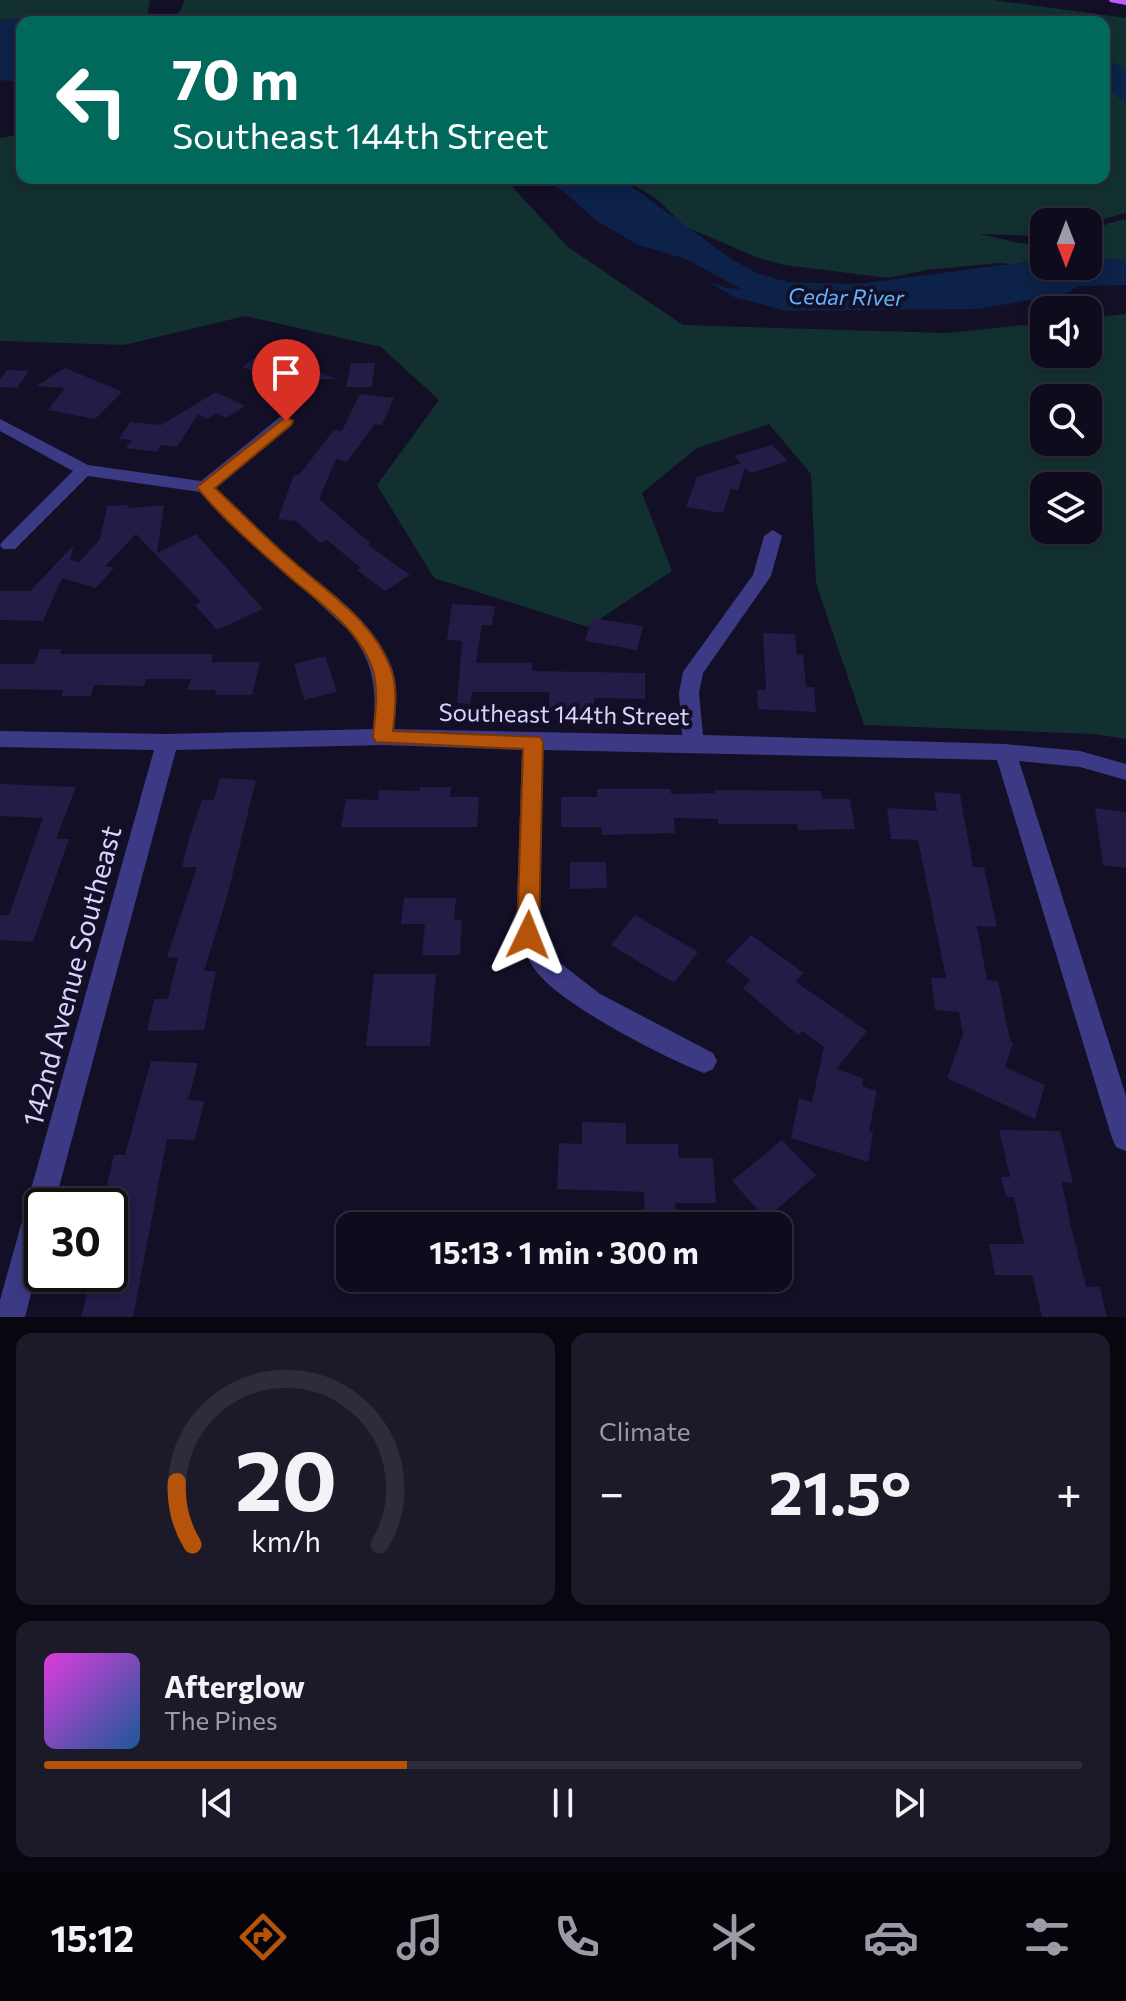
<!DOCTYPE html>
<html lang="en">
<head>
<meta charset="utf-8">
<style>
	:root { --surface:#0e0b1c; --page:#1c1929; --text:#f1f3f6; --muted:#9b9ba3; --line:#2e2b3b; --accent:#b45309 }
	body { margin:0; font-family:Commissioner,sans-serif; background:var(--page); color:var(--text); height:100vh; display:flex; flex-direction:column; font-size:30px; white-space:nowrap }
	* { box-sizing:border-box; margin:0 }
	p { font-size:26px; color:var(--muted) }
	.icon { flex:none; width:44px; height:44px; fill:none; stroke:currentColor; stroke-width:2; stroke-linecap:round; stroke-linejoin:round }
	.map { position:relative; height:1317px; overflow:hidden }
	.side { display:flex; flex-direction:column; gap:16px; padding:16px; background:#08060f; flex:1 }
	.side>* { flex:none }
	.guide { position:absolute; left:16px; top:16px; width:1094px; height:168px; border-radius:16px; box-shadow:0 4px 12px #0003,0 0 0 2px var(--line); background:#00695c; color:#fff; overflow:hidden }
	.needle { width:52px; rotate:180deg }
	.tools { position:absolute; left:1030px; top:208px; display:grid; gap:16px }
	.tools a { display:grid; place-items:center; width:72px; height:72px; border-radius:16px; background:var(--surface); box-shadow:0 4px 12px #0003,0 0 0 2px var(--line); font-size:40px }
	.speed { position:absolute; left:24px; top:1188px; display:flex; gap:16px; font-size:40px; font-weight:700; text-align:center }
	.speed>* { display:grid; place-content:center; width:104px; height:104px; border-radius:50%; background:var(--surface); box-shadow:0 4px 12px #0003,0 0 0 2px var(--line); line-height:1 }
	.speed .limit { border:4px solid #111; border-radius:12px; background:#fff; color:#111 }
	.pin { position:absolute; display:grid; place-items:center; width:68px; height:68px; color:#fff; margin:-82px -34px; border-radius:50% 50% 50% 0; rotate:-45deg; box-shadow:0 0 8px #0007 }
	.pin .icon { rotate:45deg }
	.me { position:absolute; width:88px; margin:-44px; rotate:2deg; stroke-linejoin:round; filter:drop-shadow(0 0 6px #0008) }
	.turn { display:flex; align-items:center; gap:28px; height:168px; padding:0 24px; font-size:36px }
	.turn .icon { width:104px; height:104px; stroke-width:2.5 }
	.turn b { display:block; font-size:56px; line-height:68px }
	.big { font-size:60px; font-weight:700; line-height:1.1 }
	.side .card { flex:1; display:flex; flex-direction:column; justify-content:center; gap:12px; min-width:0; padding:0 28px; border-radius:16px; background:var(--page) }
	.side .dial { align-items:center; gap:0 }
	.dial svg { height:208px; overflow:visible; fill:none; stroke:var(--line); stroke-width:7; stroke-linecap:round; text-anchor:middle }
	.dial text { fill:var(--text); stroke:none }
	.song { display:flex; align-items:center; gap:24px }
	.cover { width:96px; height:96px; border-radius:12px; background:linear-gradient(135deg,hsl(300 70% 55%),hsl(210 70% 35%)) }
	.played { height:8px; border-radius:4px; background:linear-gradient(90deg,var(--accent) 35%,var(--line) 35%) }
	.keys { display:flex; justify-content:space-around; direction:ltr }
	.heat { display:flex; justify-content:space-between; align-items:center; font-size:44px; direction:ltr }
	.side .tiles { flex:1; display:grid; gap:16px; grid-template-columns:1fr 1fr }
	.card:last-child { grid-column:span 2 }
	.trip { position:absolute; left:336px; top:1212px; width:456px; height:80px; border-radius:16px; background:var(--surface); box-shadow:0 4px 12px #0003,0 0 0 2px var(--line); font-weight:700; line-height:80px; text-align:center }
	.tabs { display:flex; height:128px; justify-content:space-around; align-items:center; background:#06040b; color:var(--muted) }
	.tabs .icon { width:56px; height:56px }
	.tabs .active { color:var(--accent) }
	.tabs b { font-size:36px; color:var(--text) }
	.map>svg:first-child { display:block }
</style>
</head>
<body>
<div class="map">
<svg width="1126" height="1317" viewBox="0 0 1126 1317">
	<rect width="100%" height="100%" fill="#130f26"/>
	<!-- green -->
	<g fill="#12302f" fill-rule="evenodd">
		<path d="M0,0H150L146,22C97,22 49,17 0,20Z"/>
		<path d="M185,0H993L1126,18V213L1088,223L1044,222V235L1040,236L979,234L1019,243L1044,245V266H1088V242L1095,239C1096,223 1113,223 1126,219V266L1049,268L999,263L926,270L888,278L784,265L756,257L684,226L658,200L623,178H1104V22H167L180,11Z"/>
		<path d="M22,134V178H504L568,247L683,325L946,333L1044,323V354H1088V318L1126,314V739L1093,734L864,725L816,583L811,474L769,424L697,448L642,493L672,571L588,627L434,578L377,485L439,400L381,347L245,316L124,345L0,341V138ZM1044,398H1088V442H1044ZM1044,486H1088V530H1044Z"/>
	</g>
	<!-- water -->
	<g fill="#0c2248">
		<path d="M44,17L87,22H22V83L0,80V20Z"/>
		<path d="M1104,59L1126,68V104L1104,85Z"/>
		<path d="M540,178H620L733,260L757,273L787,282L857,284L1033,261H1044V266H1088V259H1126V285L1079,286L1064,294L978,309L786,311L734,297L708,281L726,288L741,289L686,259L638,245L597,221L562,190Z"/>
	</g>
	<!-- building -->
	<g fill="#241b47">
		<path d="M264,351H280L284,358L336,379H295L293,386H271L273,378L242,367Z"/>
		<path d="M351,363H375L372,387H346Z"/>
		<path d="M65,368L116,389L122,392L95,419L48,410L65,388L36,386Z"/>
		<path d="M7,370L29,371L17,388L0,387V379Z"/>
		<path d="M216,392L245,406L226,418L216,413L207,419L198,414L177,447L161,445L157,452L126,448L132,440L119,439L130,422L161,425Z"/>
		<path d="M360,394L394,398L382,425L375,424L347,462L336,459L319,499L370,543L368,545L410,575L385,591L357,570L361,568L327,540L320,543L296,521L278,519L294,475H299L334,430L342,431Z"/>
		<path d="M772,445L788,461L751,473L745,468L738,490L731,489L723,513L686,507L697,477L741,463L734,456Z"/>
		<path d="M128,505L127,508L164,505L157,553L196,534L263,609L217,630L195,605L201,602L136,534L105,566L114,568L96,588L62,578L43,621L0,620V591H30L74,545L70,560L79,562L100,539L107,506Z"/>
		<path d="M452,604L495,606L492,625H482L476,663H532V671L645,673V699L594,698V711L549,710V692H472L470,704L457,703L462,641L447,640Z"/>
		<path d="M592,618L643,626L637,650L585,641Z"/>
		<path d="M763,633L795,634L797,655L803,654L806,687H814L816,712L758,709L757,690H766Z"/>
		<path d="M40,649H62L60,654H213L211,662H260L252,695H215L216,690H187L191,679H146L144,686L94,685L91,696H61L63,690L0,689V664H34Z"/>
		<path d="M325,656L337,692L304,700L294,664Z"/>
		<path d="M220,778L256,780L227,897L204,971H216L204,1030L147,1031L154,999H168L178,958L167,957L197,867H182L190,835L202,800H214Z"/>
		<path d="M0,784L76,787L56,839H69L33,942L0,940V915H9L43,818L0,816Z"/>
		<path d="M420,787H451L450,797H479L477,827H341L346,799L378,800L379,790L420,791Z"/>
		<path d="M597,789H671V794L715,793V790L821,791L822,799H850L855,829L798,830L797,824H718V819L674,818L675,833L602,835L601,827H561V797H597Z"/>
		<path d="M934,792L960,794L973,867H984L997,927L977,926L987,980L998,981L1010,1041L1013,1043L1005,1067L1045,1085L1035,1119L947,1078L963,1034L959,1012L935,1010L931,978H946L918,840L891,839L887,808L937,811Z"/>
		<path d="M1095,808L1126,812V868L1103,865Z"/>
		<path d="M570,862H606L607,888L570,889Z"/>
		<path d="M404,898H456L454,920H462L460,955H422L425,924H401Z"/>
		<path d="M635,915L698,952L674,983L611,945Z"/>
		<path d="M751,935L804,973L796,982L867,1031L836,1069L863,1078L862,1086L877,1091L869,1131L873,1132L868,1162L791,1138L799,1098L812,1102L824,1047L802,1031L798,1035L743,988L750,980L726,961Z"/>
		<path d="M374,974H436L430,1046H366Z"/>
		<path d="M151,1061L198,1063L188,1100L204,1101L195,1140L167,1139L133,1317H81L92,1274H110V1206H102L114,1155H125Z"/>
		<path d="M582,1122L626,1123V1144H678L679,1158H713L716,1203H675L677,1226H645L644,1192L557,1189L559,1143L582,1144Z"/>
		<path d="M999,1130L1060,1131L1073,1183L1062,1182L1070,1223L1086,1287H1100L1107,1317H1042L1032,1275H995L989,1244H1024L1014,1197H1006L1001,1177H1010Z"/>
		<path d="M782,1140L816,1175L766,1219L732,1181Z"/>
	</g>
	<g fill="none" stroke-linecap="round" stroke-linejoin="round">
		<!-- minor -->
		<path fill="#3d3a85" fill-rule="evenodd" d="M286,416L294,421L292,425L215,487C239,510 263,534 287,556C325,589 374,619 392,668C399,688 396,709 394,729L682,735L679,693L683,672L753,575L764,536L773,530L782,536L771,576L703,673L699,693L703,735L1005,744L1080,751L1126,764V780L1080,767L1019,761L1126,1096V1151L1116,1147L1112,1138L997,760L543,750L540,933L559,962L600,994L713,1053L717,1061L713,1069L704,1073C663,1057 571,1009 542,978C531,967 523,949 516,935L522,750L383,745L176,750L54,1206H42V1252L25,1317H0V1300L154,750L0,747V731L167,734L373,729C377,690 374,662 349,631L200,492L88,476L15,549H3L0,545L3,541L73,471L0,431V419L88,465L201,481L280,417Z"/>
		<!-- primary -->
		<path fill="#c25bff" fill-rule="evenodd" d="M1109,0H1126V5L1110,2Z"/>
	</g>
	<!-- route -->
	<path fill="#b45309" stroke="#753606" stroke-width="2" d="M286,417L293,421L291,425L215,488C242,513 268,540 296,564C331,595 375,623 391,669C398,688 395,711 393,731L540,737L543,742L539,935L535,942L528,945L520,942L517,935L523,749L376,742L373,737C375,715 379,692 373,670C360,629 317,601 286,574C258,549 220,517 197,487Z"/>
	<g text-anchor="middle" stroke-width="8" stroke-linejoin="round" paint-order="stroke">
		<!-- far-water labels -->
		<g font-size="22" font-style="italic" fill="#62b6ff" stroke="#130f26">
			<text transform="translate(846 297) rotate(1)" y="8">Cedar River</text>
		</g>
		<!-- street labels -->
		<g font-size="24" fill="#d9d4ff" stroke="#130f26">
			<text transform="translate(564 715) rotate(1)" y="8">Southeast 144th Street</text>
		</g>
		<!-- near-street labels -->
		<g font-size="28" fill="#d9d4ff" stroke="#130f26">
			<text transform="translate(72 976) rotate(-75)" y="10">142nd Avenue Southeast</text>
		</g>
	</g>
</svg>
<div class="tools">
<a><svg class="needle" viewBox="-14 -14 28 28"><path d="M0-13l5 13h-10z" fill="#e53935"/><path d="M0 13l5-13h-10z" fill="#9b9ba3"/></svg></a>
<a><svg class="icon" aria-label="sound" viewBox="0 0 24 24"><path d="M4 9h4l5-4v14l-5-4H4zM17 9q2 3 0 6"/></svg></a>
<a><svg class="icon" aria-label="search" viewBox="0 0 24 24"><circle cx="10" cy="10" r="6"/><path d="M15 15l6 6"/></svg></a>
<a><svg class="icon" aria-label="layers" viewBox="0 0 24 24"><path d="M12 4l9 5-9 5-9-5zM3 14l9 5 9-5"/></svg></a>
</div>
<div class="speed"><div class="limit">30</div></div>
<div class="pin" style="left:286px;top:421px;background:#d93025"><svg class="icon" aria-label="arrive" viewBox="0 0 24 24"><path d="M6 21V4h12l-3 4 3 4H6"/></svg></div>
<svg class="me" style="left:528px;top:935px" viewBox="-20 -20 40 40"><path d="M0-17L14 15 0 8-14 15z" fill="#b45309" stroke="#fff" stroke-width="4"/></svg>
<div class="trip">15:13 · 1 min · 300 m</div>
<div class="guide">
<div class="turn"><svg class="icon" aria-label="left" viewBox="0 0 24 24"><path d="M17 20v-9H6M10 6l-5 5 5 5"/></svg><div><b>70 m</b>Southeast 144th Street</div></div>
</div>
</div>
<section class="side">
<div class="tiles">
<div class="card dial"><svg viewBox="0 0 100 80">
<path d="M14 69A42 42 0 1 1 86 69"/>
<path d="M14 69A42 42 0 0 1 8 45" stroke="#b45309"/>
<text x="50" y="56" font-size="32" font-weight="700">20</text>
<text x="50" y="72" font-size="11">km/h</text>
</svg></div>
<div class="card"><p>Climate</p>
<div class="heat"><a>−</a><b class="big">21.5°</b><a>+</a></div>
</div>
<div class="card">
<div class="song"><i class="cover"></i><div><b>Afterglow</b><p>The Pines</p></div></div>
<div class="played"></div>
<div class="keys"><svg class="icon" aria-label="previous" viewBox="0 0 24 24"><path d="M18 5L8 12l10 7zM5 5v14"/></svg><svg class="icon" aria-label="pause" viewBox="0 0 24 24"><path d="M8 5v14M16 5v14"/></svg><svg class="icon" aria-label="next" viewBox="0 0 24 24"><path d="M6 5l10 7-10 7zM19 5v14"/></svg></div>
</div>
</div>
</section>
<nav class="tabs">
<b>15:12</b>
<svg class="icon active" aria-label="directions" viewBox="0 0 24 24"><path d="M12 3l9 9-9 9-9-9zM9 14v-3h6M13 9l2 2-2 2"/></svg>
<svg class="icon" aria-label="music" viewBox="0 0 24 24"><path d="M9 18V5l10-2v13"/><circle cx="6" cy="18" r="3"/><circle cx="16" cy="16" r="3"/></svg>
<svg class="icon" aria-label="phone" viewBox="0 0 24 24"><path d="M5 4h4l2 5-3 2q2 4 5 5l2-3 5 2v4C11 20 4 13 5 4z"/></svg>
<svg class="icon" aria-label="climate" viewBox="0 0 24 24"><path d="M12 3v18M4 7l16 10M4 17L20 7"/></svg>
<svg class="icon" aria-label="car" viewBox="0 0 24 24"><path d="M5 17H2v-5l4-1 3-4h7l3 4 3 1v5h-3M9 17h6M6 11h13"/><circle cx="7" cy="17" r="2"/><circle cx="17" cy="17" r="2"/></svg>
<svg class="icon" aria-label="filters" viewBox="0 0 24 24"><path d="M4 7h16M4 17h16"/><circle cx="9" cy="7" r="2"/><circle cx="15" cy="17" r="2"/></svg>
</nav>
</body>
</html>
